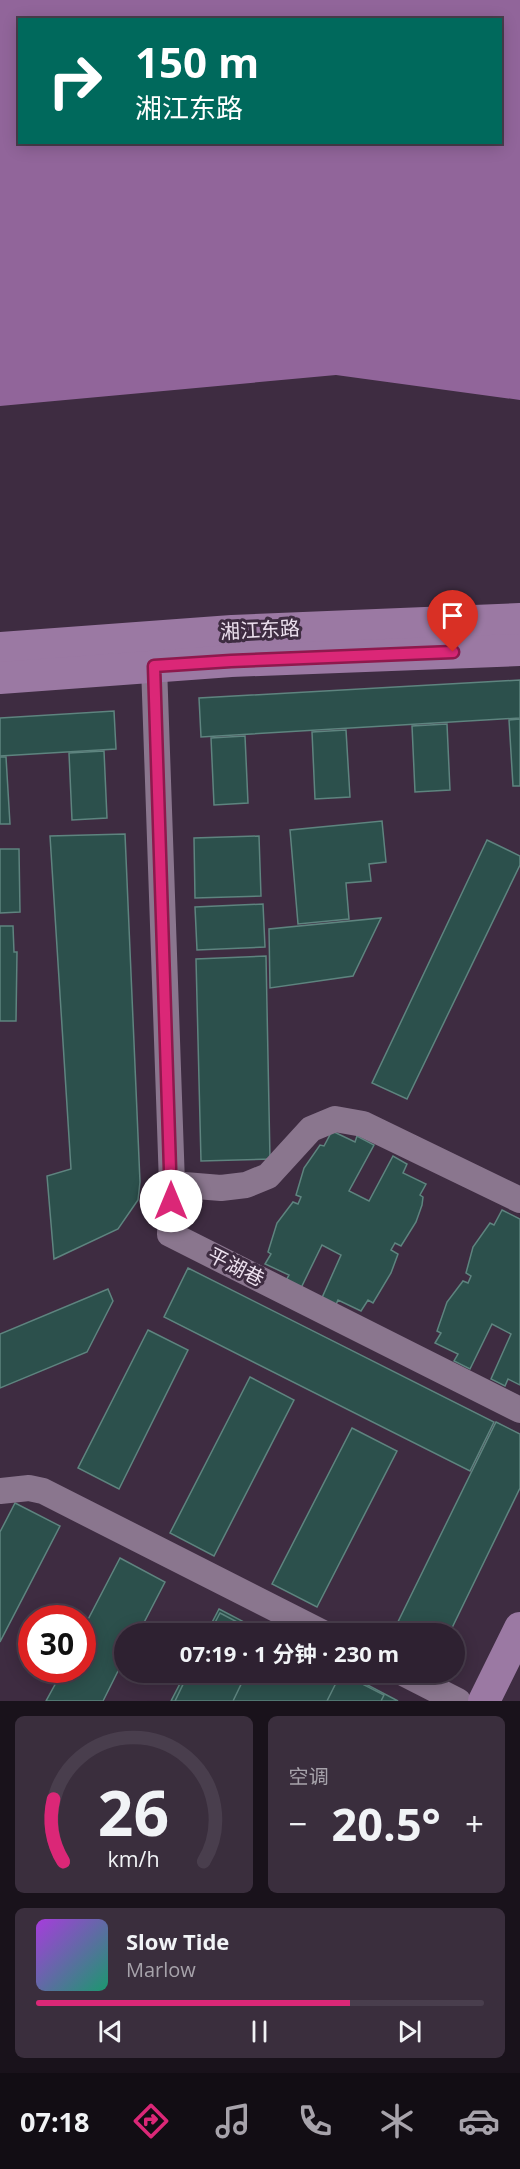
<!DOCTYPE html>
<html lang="zh">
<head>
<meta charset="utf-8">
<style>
	:root { --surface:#2e2131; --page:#3a2e3d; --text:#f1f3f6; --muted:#a7a3ab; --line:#493e4d; --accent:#db2777 }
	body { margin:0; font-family:"Open Sans","Noto Sans SC",sans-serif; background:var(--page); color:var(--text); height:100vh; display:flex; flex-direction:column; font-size:22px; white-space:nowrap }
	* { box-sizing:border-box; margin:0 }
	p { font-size:20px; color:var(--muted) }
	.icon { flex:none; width:33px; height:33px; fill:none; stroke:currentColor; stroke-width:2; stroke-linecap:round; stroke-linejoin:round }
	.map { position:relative; height:1701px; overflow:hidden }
	.side { display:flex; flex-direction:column; gap:15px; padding:15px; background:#19121b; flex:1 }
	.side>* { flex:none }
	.hud { position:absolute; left:18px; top:18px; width:484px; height:126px; border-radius:0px; box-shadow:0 3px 15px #0003,0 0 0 2px var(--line); background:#00695c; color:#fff; overflow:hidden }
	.speed { position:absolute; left:18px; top:1605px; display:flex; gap:12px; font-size:30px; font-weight:700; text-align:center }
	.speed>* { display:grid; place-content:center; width:78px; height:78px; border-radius:50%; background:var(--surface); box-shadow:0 3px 15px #0003,0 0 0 2px var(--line); line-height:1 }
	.speed .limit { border:9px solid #d22; background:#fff; color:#111 }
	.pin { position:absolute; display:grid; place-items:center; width:51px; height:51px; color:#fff; margin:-62px -26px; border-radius:50% 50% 50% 0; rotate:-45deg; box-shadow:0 0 6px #0007 }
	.pin .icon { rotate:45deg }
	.me { position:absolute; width:66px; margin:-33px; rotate:0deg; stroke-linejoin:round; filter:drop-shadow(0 0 4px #0008) }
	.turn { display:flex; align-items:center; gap:21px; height:126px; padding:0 18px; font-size:27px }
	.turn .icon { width:78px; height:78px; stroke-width:2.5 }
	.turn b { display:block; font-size:42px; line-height:51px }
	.big { font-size:45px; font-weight:700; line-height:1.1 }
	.side .tile { flex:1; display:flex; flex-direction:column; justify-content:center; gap:9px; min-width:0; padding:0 21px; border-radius:9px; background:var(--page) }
	.side .dial { align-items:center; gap:0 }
	.dial svg { height:156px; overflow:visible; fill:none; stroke:var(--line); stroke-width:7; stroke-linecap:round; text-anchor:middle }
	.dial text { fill:var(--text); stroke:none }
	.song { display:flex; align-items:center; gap:18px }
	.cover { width:72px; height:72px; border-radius:9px; background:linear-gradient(135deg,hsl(280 70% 55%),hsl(160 70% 35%)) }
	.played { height:6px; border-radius:3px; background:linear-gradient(90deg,var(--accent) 70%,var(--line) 70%) }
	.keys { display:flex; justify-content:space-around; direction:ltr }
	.heat { display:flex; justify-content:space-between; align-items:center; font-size:33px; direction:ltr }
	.side .tiles { flex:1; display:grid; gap:15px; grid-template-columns:1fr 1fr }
	.tile:last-child { grid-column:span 2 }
	.trip { position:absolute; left:114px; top:1623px; width:351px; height:60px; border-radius:30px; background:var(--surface); box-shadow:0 3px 15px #0003,0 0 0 2px var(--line); font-weight:700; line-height:60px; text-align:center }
	.dock { display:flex; height:96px; justify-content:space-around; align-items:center; background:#120d14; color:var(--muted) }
	.dock .icon { width:42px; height:42px }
	.dock .selected { color:var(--accent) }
	.dock b { font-size:27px; color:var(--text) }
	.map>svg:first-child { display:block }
</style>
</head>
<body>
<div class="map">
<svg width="520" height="1701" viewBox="0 0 520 1701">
	<rect width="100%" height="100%" fill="#3e2c41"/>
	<!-- water -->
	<path fill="#91659a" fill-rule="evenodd" d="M0,0H520V400L336,375L0,406ZM20,20H501V142H20Z"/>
	<!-- building -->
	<g fill="#2c504c" stroke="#5e847f" stroke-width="1.5">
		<path d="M520,680V718L201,737L199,698Z"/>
		<path d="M114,711L116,749L0,756V718Z"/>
		<path d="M520,719V786H513L509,720Z"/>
		<path d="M447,724L450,790L415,792L412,726Z"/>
		<path d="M346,730L350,797L315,799L312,732Z"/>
		<path d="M245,736L248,803L214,805L211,738Z"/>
		<path d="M104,751L107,818L72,820L69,753Z"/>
		<path d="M0,757H6L10,824H0Z"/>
		<path d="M382,821L386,862L369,864L371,881L346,883L349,919L298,924L290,830Z"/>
		<path d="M125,834L140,1182L138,1200L118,1229L54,1259L47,1176L71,1169L50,836Z"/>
		<path d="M259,836L261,896L195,898L194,838Z"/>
		<path d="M487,840L520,856V865L407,1099L372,1083Z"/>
		<path d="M0,849H19L20,912L0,913Z"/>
		<path d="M263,904L265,947L197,950L195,907Z"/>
		<path d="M381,918L353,976L270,988L269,929Z"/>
		<path d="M0,926H13L14,952H17L16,1021H0Z"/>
		<path d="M266,956L270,1159L201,1161L196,959Z"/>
		<path d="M332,1131L355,1142L357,1136L374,1145L349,1191L369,1201L393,1156L407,1164L403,1173L426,1184L420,1195L423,1197L422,1205L416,1222L401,1246L395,1243L391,1250L398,1254L391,1273L373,1303L368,1300L361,1311L338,1300L335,1307L321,1300L341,1255L322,1245L300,1290L285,1282L289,1275L265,1264L271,1254L268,1252L277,1223L293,1202L298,1204L301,1197L296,1195L304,1168L320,1145L324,1146Z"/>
		<path d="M502,1210L520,1219V1385L508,1379L505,1386L491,1379L511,1334L492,1324L470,1369L454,1361L458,1354L435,1343L441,1333L437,1331L447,1302L463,1281L468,1283L471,1276L466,1273L473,1247L490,1223L494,1225Z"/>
		<path d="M188,1268L494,1422L470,1471L164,1317Z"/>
		<path d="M108,1289L113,1301L87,1352L0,1388V1334Z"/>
		<path d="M148,1330L188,1350L119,1489L78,1468Z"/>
		<path d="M250,1377L294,1400L214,1556L170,1533Z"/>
		<path d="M496,1422L520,1434V1488L449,1634H392Z"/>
		<path d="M352,1428L397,1451L317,1607L272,1584Z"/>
		<path d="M15,1503L60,1526L0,1642V1532Z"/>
		<path d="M120,1558L165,1582L138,1634H124V1659L103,1701H46L63,1670H82V1631Z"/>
		<path d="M219,1609L267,1634H206Z"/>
		<path d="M220,1613L260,1634H209Z"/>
		<path d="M186,1672H343L398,1701H171Z"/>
		<path d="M189,1672H247L233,1701H175Z"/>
		<path d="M341,1673L384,1695L381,1701H327Z"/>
	</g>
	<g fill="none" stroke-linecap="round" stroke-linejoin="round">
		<!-- minor -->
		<g stroke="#8a768e" stroke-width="26">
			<path d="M154,666L172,1184L170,1234L520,1410"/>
			<path d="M172,1184L221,1188L246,1185L268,1176L311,1129L335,1119L363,1124L520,1200"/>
			<path d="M0,1491L29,1488L43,1491L325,1634"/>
			<path d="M401,1672L458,1701"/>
		</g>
		<!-- major -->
		<g stroke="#9b79a3" stroke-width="32">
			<path d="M0,648L232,631L520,619"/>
			<path d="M0,678L231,661L520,650"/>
			<path d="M484,1701L520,1628"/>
		</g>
	</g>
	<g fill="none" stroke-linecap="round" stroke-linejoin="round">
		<defs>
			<path id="route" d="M171,1201L154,666L231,661L453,652"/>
		</defs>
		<!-- route casing -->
		<use href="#route" stroke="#8e194d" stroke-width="15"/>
		<!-- route -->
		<use href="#route" stroke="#db2777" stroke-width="10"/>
	</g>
	<g text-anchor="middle" stroke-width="6" stroke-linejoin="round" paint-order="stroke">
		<!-- street labels -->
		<g font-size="20" fill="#ece0ee" stroke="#3e2c41">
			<text transform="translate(260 630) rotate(-3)" y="7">湘江东路</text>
			<text transform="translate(236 1267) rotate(27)" y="7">平湖巷</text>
		</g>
	</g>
</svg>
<div class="speed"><div class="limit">30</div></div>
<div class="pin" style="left:453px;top:652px;background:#d93025"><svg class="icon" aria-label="arrive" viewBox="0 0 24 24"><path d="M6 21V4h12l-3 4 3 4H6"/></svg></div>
<svg class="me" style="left:171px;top:1201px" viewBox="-20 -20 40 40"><circle r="19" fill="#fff"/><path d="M0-13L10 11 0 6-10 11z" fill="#db2777"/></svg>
<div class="trip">07:19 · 1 分钟 · 230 m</div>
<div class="hud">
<div class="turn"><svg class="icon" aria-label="right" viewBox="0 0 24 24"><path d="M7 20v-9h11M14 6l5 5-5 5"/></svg><div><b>150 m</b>湘江东路</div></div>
</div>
</div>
<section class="side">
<div class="tiles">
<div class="tile dial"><svg viewBox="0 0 100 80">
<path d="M14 69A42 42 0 1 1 86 69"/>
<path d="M14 69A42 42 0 0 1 9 37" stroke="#db2777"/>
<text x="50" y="56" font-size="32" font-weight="700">26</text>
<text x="50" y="72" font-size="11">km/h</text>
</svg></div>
<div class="tile"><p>空调</p>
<div class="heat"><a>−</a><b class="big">20.5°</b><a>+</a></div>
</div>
<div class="tile">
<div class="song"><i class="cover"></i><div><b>Slow Tide</b><p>Marlow</p></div></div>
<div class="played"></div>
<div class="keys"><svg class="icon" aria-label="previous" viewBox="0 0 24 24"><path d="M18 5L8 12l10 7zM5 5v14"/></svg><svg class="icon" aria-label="pause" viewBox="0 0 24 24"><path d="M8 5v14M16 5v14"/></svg><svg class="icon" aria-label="next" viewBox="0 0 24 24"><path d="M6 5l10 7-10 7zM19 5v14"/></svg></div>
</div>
</div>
</section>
<nav class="dock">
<b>07:18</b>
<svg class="icon selected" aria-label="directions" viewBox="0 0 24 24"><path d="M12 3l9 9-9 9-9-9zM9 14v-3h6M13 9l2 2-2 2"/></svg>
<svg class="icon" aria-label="music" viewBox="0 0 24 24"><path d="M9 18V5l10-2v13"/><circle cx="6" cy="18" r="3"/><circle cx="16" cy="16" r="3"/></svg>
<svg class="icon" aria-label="phone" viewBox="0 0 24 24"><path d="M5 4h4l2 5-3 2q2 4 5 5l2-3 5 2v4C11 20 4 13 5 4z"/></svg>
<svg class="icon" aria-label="climate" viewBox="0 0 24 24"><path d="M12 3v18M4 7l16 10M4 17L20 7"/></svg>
<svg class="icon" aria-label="car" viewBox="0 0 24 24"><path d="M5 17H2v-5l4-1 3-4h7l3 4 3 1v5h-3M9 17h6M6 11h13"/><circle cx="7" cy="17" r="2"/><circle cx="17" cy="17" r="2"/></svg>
</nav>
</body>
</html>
